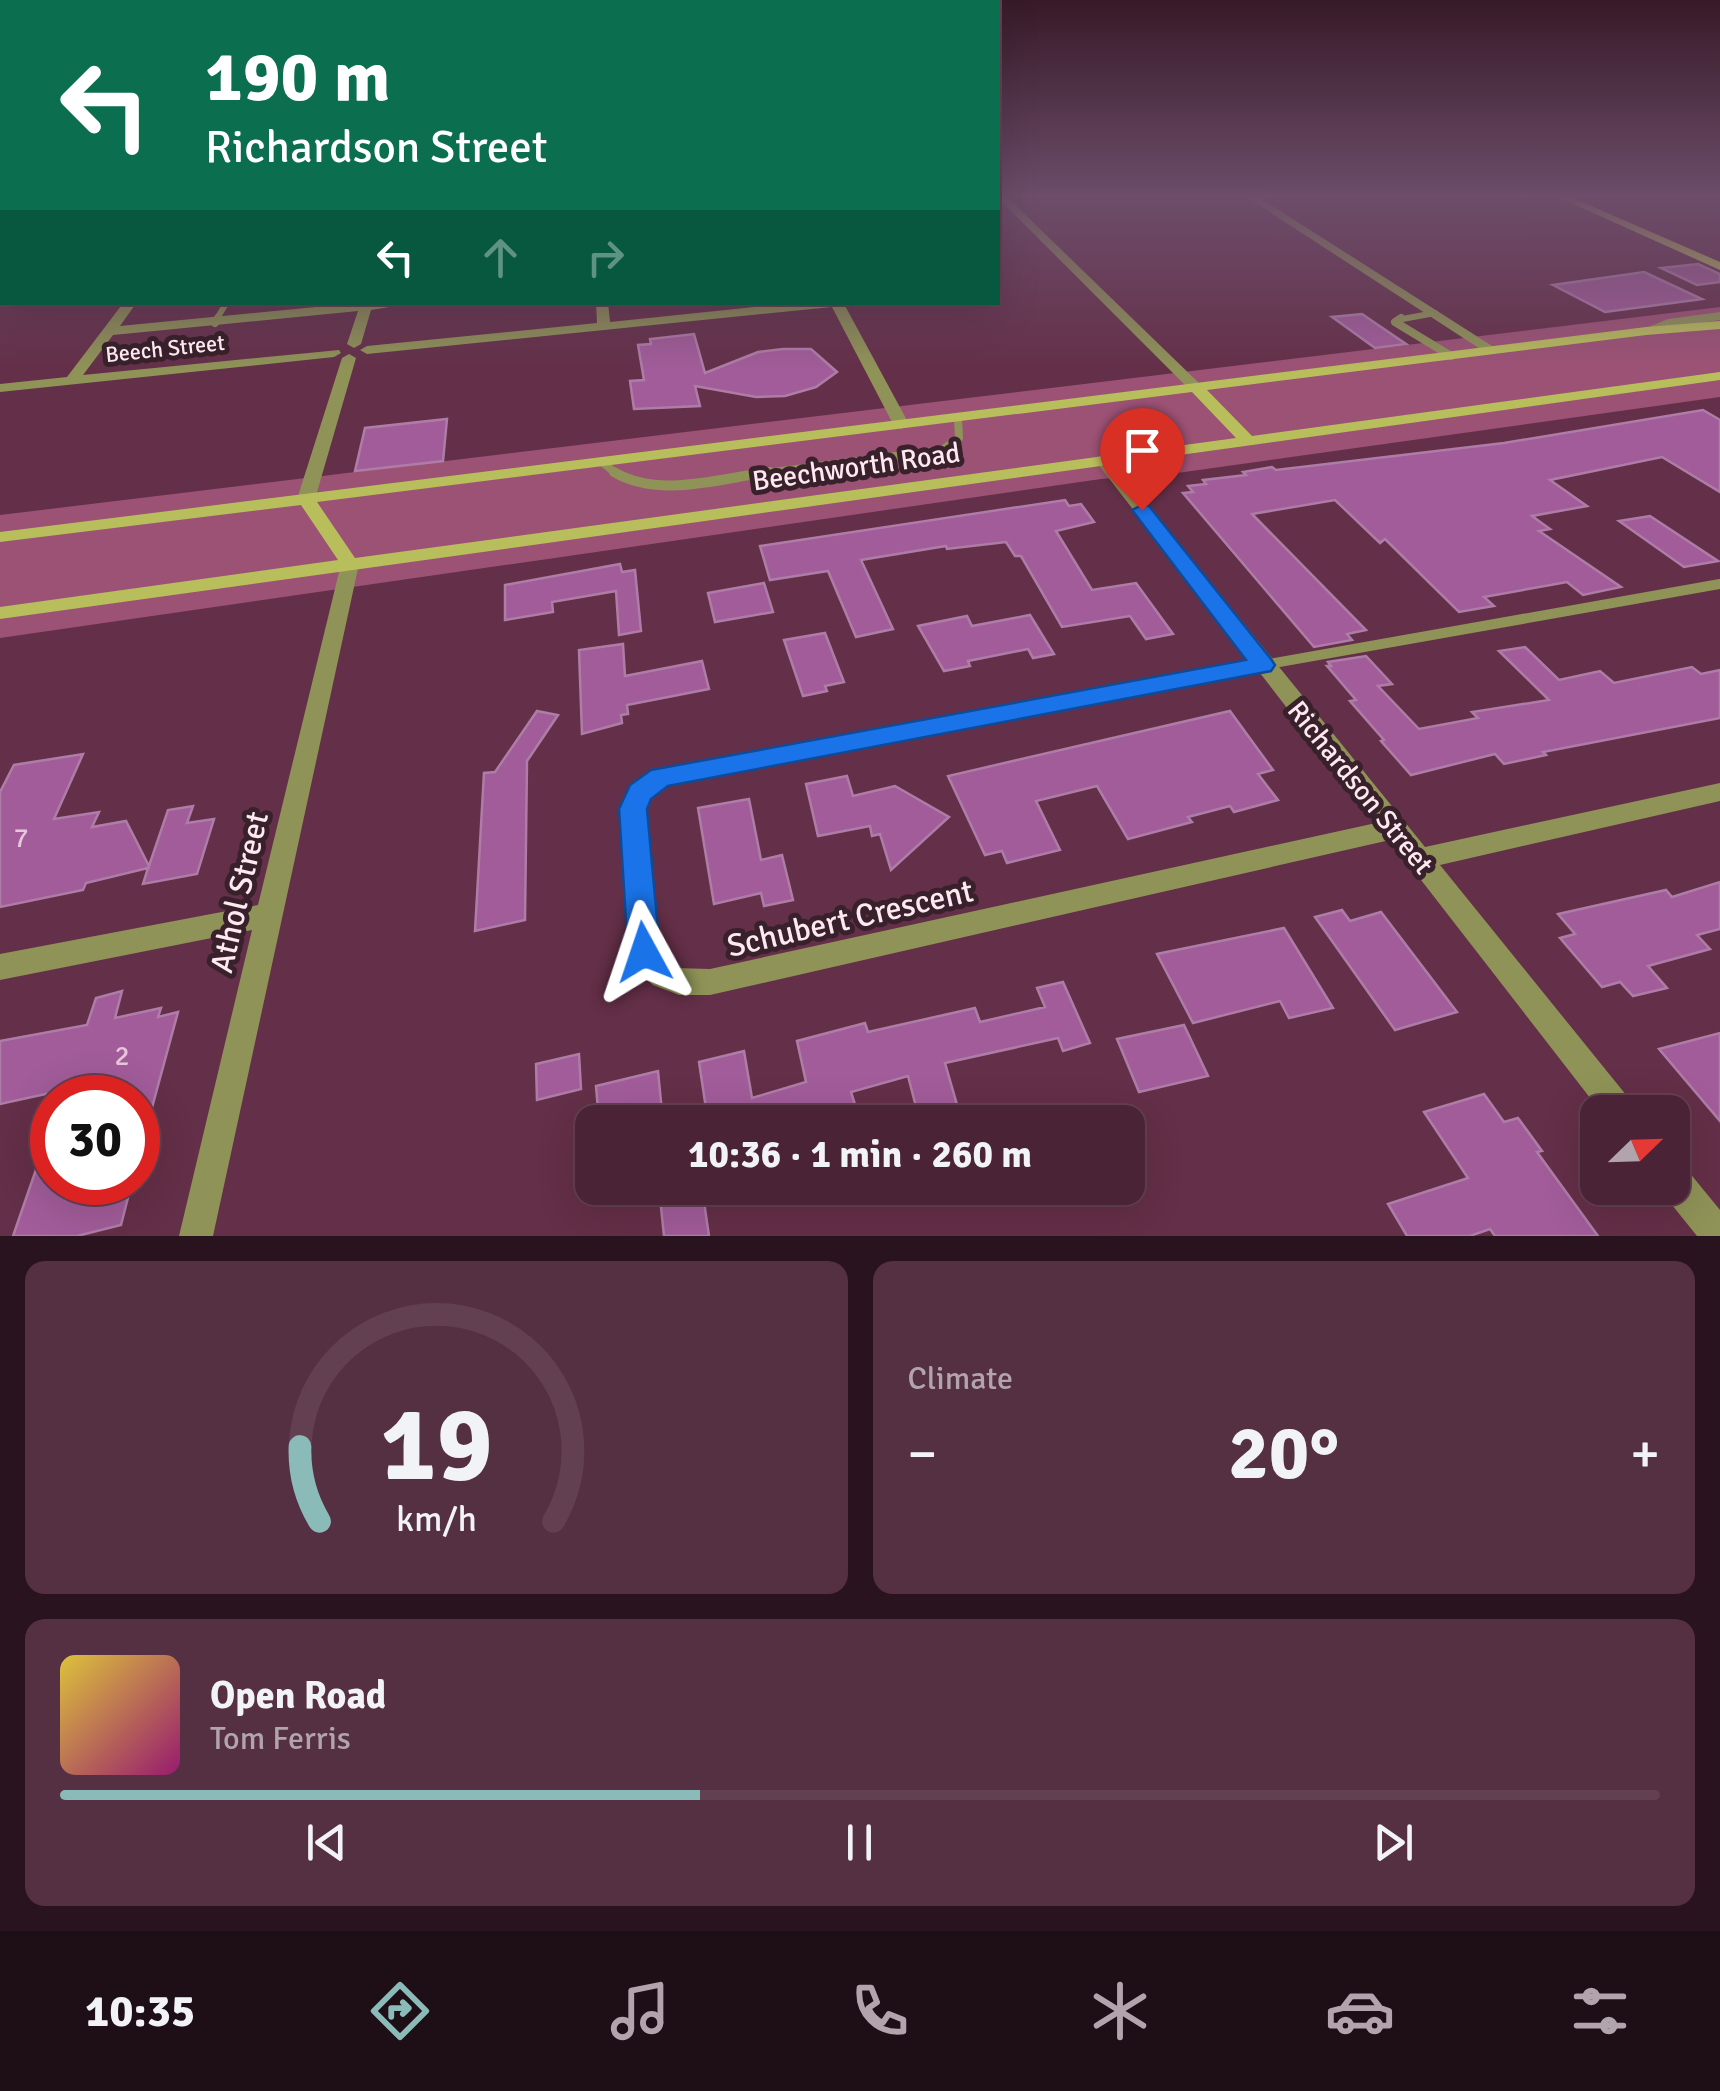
<!DOCTYPE html>
<html lang="en">
<head>
<meta charset="utf-8">
<style>
	:root { --surface:#4b2336; --page:#552f42; --text:#f1f3f6; --muted:#b2a4ad; --line:#624051; --accent:#8bbbb9 }
	body { margin:0; font-family:Signika,sans-serif; background:var(--page); color:var(--text); height:100vh; display:flex; flex-direction:column; font-size:38px; white-space:nowrap }
	* { box-sizing:border-box; margin:0 }
	p { font-size:32px; color:var(--muted) }
	.icon { flex:none; width:55px; height:55px; fill:none; stroke:currentColor; stroke-width:2; stroke-linecap:round; stroke-linejoin:round }
	.map { position:relative; height:1236px; overflow:hidden }
	.drawer { display:flex; flex-direction:column; gap:25px; padding:25px; background:#29131e; flex:1 }
	.drawer>* { flex:none }
	.guide { position:absolute; left:0px; top:0px; width:1000px; height:305px; box-shadow:0 10px 40px #0002,0 0 0 2px var(--line); background:#0b6e4f; color:#fff; overflow:hidden }
	.needle { width:65px; rotate:67deg }
	.buttons { position:absolute; left:1580px; top:1095px; display:grid; gap:20px }
	.buttons a { display:grid; place-items:center; width:110px; height:110px; border-radius:20px; background:var(--surface); box-shadow:0 10px 40px #0002,0 0 0 2px var(--line); font-size:50px }
	.speed { position:absolute; left:30px; top:1075px; display:flex; gap:20px; font-size:50px; font-weight:700; text-align:center }
	.speed>* { display:grid; place-content:center; width:130px; height:130px; border-radius:50%; background:var(--surface); box-shadow:0 10px 40px #0002,0 0 0 2px var(--line); line-height:1 }
	.speed .limit { border:15px solid #d22; background:#fff; color:#111 }
	.pin { position:absolute; display:grid; place-items:center; width:85px; height:85px; color:#fff; margin:-102px -42px; border-radius:50% 50% 50% 0; rotate:-45deg; box-shadow:0 0 10px #0007 }
	.pin .icon { rotate:45deg }
	.me { position:absolute; width:110px; margin:-55px; rotate:355deg; stroke-linejoin:round; filter:drop-shadow(0 0 8px #0008) }
	.turn { display:flex; align-items:center; gap:35px; height:210px; padding:0 40px; font-size:45px }
	.turn .icon { width:130px; height:130px; stroke-width:2.5 }
	.turn b { display:block; font-size:70px; line-height:85px }
	.lanes { display:flex; align-items:center; height:95px; padding:0 40px; background:#0003; justify-content:center; gap:50px; direction:ltr }
	.lanes .off { opacity:.35 }
	.big { font-size:75px; font-weight:700; line-height:1.1 }
	.drawer .widget { flex:1; display:flex; flex-direction:column; justify-content:center; gap:15px; min-width:0; padding:0 35px; border-radius:20px; background:var(--page) }
	.drawer .dial { align-items:center; gap:0 }
	.dial svg { height:260px; overflow:visible; fill:none; stroke:var(--line); stroke-width:7; stroke-linecap:round; text-anchor:middle }
	.dial text { fill:var(--text); stroke:none }
	.song { display:flex; align-items:center; gap:30px }
	.cover { width:120px; height:120px; border-radius:15px; background:linear-gradient(135deg,hsl(50 70% 55%),hsl(320 70% 35%)) }
	.played { height:10px; border-radius:5px; background:linear-gradient(90deg,var(--accent) 40%,var(--line) 40%) }
	.keys { display:flex; justify-content:space-around; direction:ltr }
	.heat { display:flex; justify-content:space-between; align-items:center; font-size:55px; direction:ltr }
	.drawer .tiles { flex:1; display:grid; gap:25px; grid-template-columns:1fr 1fr }
	.widget:last-child { grid-column:span 2 }
	.trip { position:absolute; left:575px; top:1105px; width:570px; height:100px; border-radius:20px; background:var(--surface); box-shadow:0 10px 40px #0002,0 0 0 2px var(--line); font-weight:700; line-height:100px; text-align:center }
	.tabs { display:flex; height:160px; justify-content:space-around; align-items:center; background:#1e0e16; color:var(--muted) }
	.tabs .icon { width:70px; height:70px }
	.tabs .on { color:var(--accent) }
	.tabs b { font-size:45px; color:var(--text) }
	.map>svg:first-child { display:block }
</style>
</head>
<body>
<div class="map">
<svg width="1720" height="1236" viewBox="0 0 1720 1236">
	<rect width="100%" height="100%" fill="#642f48"/>
	<!-- green -->
	<path fill="#9c5275" d="M1720,307V397L1163,475L1101,479L0,638V515Z"/>
	<!-- building -->
	<g fill="#a15c99" stroke="#ae7da7" stroke-width="2.5">
		<path d="M1698,264L1720,274V282L1697,285L1661,268Z"/>
		<path d="M1644,272L1702,299L1605,312L1553,285Z"/>
		<path d="M1362,314L1406,344L1375,348L1332,317Z"/>
		<path d="M694,334L705,373L758,352L783,349H811L837,372L816,387L785,396L756,397L695,386L700,406L634,409L630,381L644,380L638,345L651,344L650,339Z"/>
		<path d="M1703,410L1720,420V492L1662,457L1550,480L1587,506L1532,516L1550,529L1539,531L1621,587L1583,595L1567,582L1484,597L1494,606L1459,612L1385,539L1380,543L1335,500L1252,514L1366,630L1347,634L1352,640L1314,647L1183,493L1193,492L1188,486L1206,484L1203,480L1246,475L1243,472L1272,467L1276,470L1504,443Z"/>
		<path d="M447,419L443,461L355,471L365,428Z"/>
		<path d="M1065,500L1069,506L1081,504L1094,522L1056,531L1092,590L1136,583L1173,634L1146,639L1130,616L1062,627L1021,556H1015L1006,542L947,549L946,546L861,560L893,629L856,637L828,571L770,580L760,546Z"/>
		<path d="M1650,516L1718,561L1684,567L1619,521Z"/>
		<path d="M620,564L622,572L635,570L641,631L619,635L616,591L552,602L553,612L505,620V585Z"/>
		<path d="M764,583L773,612L715,622L708,593Z"/>
		<path d="M1030,615L1054,654L1033,658L1028,649L968,661L970,666L944,671L918,626L967,616L972,626Z"/>
		<path d="M825,633L844,682L825,686L827,691L803,696L784,640Z"/>
		<path d="M623,644L625,676L702,661L709,689L627,705L628,714L621,715L622,723L582,734L579,650Z"/>
		<path d="M1525,647L1559,680L1600,671L1614,683L1692,667L1701,674L1720,670V718L1543,752L1546,755L1504,764L1495,754L1411,775L1381,741L1384,740L1350,701L1356,700L1327,666H1331L1328,662L1366,656L1392,684L1378,686L1419,729L1478,718L1472,712L1549,700L1499,651Z"/>
		<path d="M537,711L558,715L527,761L525,920L475,931L484,773L495,772Z"/>
		<path d="M1230,711L1273,770L1258,774L1278,800L1234,812L1230,806L1188,817L1192,822L1128,839L1097,786L1036,801L1060,850L1007,863L1002,851L985,855L948,776Z"/>
		<path d="M83,754L54,819L99,812L92,827L126,821L149,866L168,810L193,806L187,823L214,819L197,874L143,884L148,868L86,883L83,890L0,907V792L14,765Z"/>
		<path d="M847,776L853,796L895,786L949,817L891,870L880,834L872,836L870,826L818,836L806,784Z"/>
		<path d="M749,799L761,860L782,855L793,900L764,906L761,893L714,904L698,808Z"/>
		<path d="M1720,882V929L1697,935L1710,949L1648,966L1667,988L1633,996L1620,982L1602,987L1560,938L1575,934L1558,914L1666,890L1672,897Z"/>
		<path d="M1342,910L1350,921L1381,912L1457,1012L1395,1030L1315,917Z"/>
		<path d="M1284,928L1333,1008L1289,1018L1280,1001L1193,1023L1157,954Z"/>
		<path d="M1063,982L1090,1043L1063,1051L1058,1038L945,1063L962,1122H920L908,1076L851,1092L858,1114L829,1122H708L699,1062L744,1051L752,1098L806,1082L797,1041L865,1023L868,1032L975,1008L980,1022L1045,1007L1037,988Z"/>
		<path d="M122,991L115,1018L161,1008L158,1017L178,1012L144,1137L138,1136V1098H61L64,1090L0,1104V1041L87,1025L96,998Z"/>
		<path d="M1184,1025L1208,1076L1139,1092L1117,1039Z"/>
		<path d="M1720,1033V1121L1659,1049Z"/>
		<path d="M579,1054L581,1089L537,1100L536,1064Z"/>
		<path d="M658,1071L663,1122H599L596,1086Z"/>
		<path d="M1484,1094L1504,1122L1518,1118L1542,1151L1537,1152L1598,1236H1495L1490,1229L1470,1236H1407L1388,1204L1468,1178L1424,1112Z"/>
		<path d="M49,1132L52,1133V1182H132L121,1225L77,1236H13Z"/>
		<path d="M659,1188H702L709,1236H664Z"/>
	</g>
	<g fill="none" stroke-linecap="round" stroke-linejoin="round">
		<!-- lane-far2 -->
		<g stroke="#8f9357" stroke-width="6">
			<path d="M216,320L227,302"/>
			<path d="M1397,320L1435,313"/>
		</g>
		<!-- lane-far1 -->
		<g stroke="#8f9357" stroke-width="8">
			<path d="M1401,318L1395,322L1451,356"/>
			<path d="M215,323L218,318"/>
			<path d="M603,463L618,475"/>
			<path d="M751,475L942,450L959,438L958,418"/>
		</g>
		<!-- lane -->
		<g stroke="#8f9357" stroke-width="10">
			<path d="M614,472C659,499 721,478 770,472"/>
			<path d="M1263,665L1720,584"/>
		</g>
		<!-- street -->
		<g fill="#8f9357" fill-rule="evenodd">
			<path d="M998,198H1008L1201,385V391H1191Z"/>
			<path d="M1248,198H1260L1500,351L1488,354Z"/>
			<rect x="0" y="230" width="2" height="6"/>
			<path d="M124,302H137L120,326L368,302H420L371,310L361,344L354,348L347,344L358,311L113,335L83,375L339,350L341,353L334,357L0,392V384L67,377Z"/>
			<path d="M596,302H608L610,322L803,302H843L909,424L901,429L893,424L832,307L367,354L360,350L367,346L597,323Z"/>
			<path d="M1720,312V320L1670,327L1646,335L1639,331L1668,319Z"/>
			<path d="M349,354L356,358L315,499L306,504L300,503L297,499L342,358Z"/>
			<path d="M1103,455L1109,457L1425,847L1720,783V801L1440,865L1631,1101L1635,1112H1601L1390,840L710,995H679L653,985L639,971L630,952L621,809L631,786L652,771L1250,660L1097,463V457ZM1260,673L1376,823L710,969L675,968L658,950L645,809L649,799L666,785Z"/>
			<path d="M350,558L359,564L213,1236H179L252,930L0,980V954L258,905L341,564Z"/>
			<path d="M1672,1162L1684,1166L1720,1210V1236H1697L1660,1190L1672,1188Z"/>
		</g>
		<!-- secondary -->
		<g fill="#b9be5c" fill-rule="evenodd">
			<path d="M1560,198H1573L1720,262V270Z"/>
			<path d="M1720,321V329L1646,335L1207,390L1252,436L1720,372V380L0,619V607L338,560L301,505L0,542V532L1646,327ZM1192,392L1236,438L355,558L317,502Z"/>
		</g>
	</g>
	<!-- sky -->
	<linearGradient id="sky" x2="0" y2="1"><stop stop-color="#371a28"/><stop offset="0.53" stop-color="#6c4d6a"/><stop offset="1" stop-color="#6c4d6a" stop-opacity="0"/></linearGradient>
	<rect width="1720" height="371" fill="url(#sky)"/>
	<!-- route -->
	<path fill="#1a73e8" stroke="#114b97" stroke-width="2.5" d="M1142,505L1149,506L1271,659L1275,665L1271,671L668,786L651,799L647,809L660,952L655,962L644,967L633,962L628,952L619,809L630,785L651,770L1246,660L1132,510Z"/>
	<g text-anchor="middle" stroke-width="10" stroke-linejoin="round" paint-order="stroke">
		<!-- far-street labels -->
		<g font-size="22" fill="#fee9f1" stroke="#39212c">
			<text transform="translate(165 348) rotate(-6)" y="8">Beech Street</text>
		</g>
		<!-- street labels -->
		<g font-size="28" fill="#fee9f1" stroke="#39212c">
			<text transform="translate(856 466) rotate(-8)" y="10">Beechworth Road</text>
			<text transform="translate(1361 787) rotate(51)" y="10">Richardson Street</text>
		</g>
		<!-- near-number labels -->
		<g font-size="28" fill="#e7c6db">
			<text x="21" y="847">7</text>
			<text x="122" y="1065">2</text>
		</g>
		<!-- near-street labels -->
		<g font-size="32" fill="#fee9f1" stroke="#39212c">
			<text transform="translate(239 892) rotate(-77)" y="11">Athol Street</text>
			<text transform="translate(850 918) rotate(-13)" y="11">Schubert Crescent</text>
		</g>
	</g>
</svg>
<div class="buttons">
<a><svg class="needle" viewBox="-14 -14 28 28"><path d="M0-13l5 13h-10z" fill="#e53935"/><path d="M0 13l5-13h-10z" fill="#b2a4ad"/></svg></a>
</div>
<div class="speed"><div class="limit">30</div></div>
<div class="pin" style="left:1142px;top:510px;background:#d93025"><svg class="icon" aria-label="arrive" viewBox="0 0 24 24"><path d="M6 21V4h12l-3 4 3 4H6"/></svg></div>
<svg class="me" style="left:644px;top:952px" viewBox="-20 -20 40 40"><path d="M0-17L14 15 0 8-14 15z" fill="#1a73e8" stroke="#fff" stroke-width="4"/></svg>
<div class="trip">10:36 · 1 min · 260 m</div>
<div class="guide">
<div class="turn"><svg class="icon" aria-label="left" viewBox="0 0 24 24"><path d="M17 20v-9H6M10 6l-5 5 5 5"/></svg><div><b>190 m</b>Richardson Street</div></div>
<div class="lanes"><svg class="icon" aria-label="left" viewBox="0 0 24 24"><path d="M17 20v-9H6M10 6l-5 5 5 5"/></svg><svg class="icon off" aria-label="ahead" viewBox="0 0 24 24"><path d="M12 20V5M6 11l6-6 6 6"/></svg><svg class="icon off" aria-label="right" viewBox="0 0 24 24"><path d="M7 20v-9h11M14 6l5 5-5 5"/></svg></div>
</div>
</div>
<section class="drawer">
<div class="tiles">
<div class="widget dial"><svg viewBox="0 0 100 80">
<path d="M14 69A42 42 0 1 1 86 69"/>
<path d="M14 69A42 42 0 0 1 8 46" stroke="#8bbbb9"/>
<text x="50" y="56" font-size="32" font-weight="700">19</text>
<text x="50" y="72" font-size="11">km/h</text>
</svg></div>
<div class="widget"><p>Climate</p>
<div class="heat"><a>−</a><b class="big">20°</b><a>+</a></div>
</div>
<div class="widget">
<div class="song"><i class="cover"></i><div><b>Open Road</b><p>Tom Ferris</p></div></div>
<div class="played"></div>
<div class="keys"><svg class="icon" aria-label="previous" viewBox="0 0 24 24"><path d="M18 5L8 12l10 7zM5 5v14"/></svg><svg class="icon" aria-label="pause" viewBox="0 0 24 24"><path d="M8 5v14M16 5v14"/></svg><svg class="icon" aria-label="next" viewBox="0 0 24 24"><path d="M6 5l10 7-10 7zM19 5v14"/></svg></div>
</div>
</div>
</section>
<nav class="tabs">
<b>10:35</b>
<svg class="icon on" aria-label="directions" viewBox="0 0 24 24"><path d="M12 3l9 9-9 9-9-9zM9 14v-3h6M13 9l2 2-2 2"/></svg>
<svg class="icon" aria-label="music" viewBox="0 0 24 24"><path d="M9 18V5l10-2v13"/><circle cx="6" cy="18" r="3"/><circle cx="16" cy="16" r="3"/></svg>
<svg class="icon" aria-label="phone" viewBox="0 0 24 24"><path d="M5 4h4l2 5-3 2q2 4 5 5l2-3 5 2v4C11 20 4 13 5 4z"/></svg>
<svg class="icon" aria-label="climate" viewBox="0 0 24 24"><path d="M12 3v18M4 7l16 10M4 17L20 7"/></svg>
<svg class="icon" aria-label="car" viewBox="0 0 24 24"><path d="M5 17H2v-5l4-1 3-4h7l3 4 3 1v5h-3M9 17h6M6 11h13"/><circle cx="7" cy="17" r="2"/><circle cx="17" cy="17" r="2"/></svg>
<svg class="icon" aria-label="filters" viewBox="0 0 24 24"><path d="M4 7h16M4 17h16"/><circle cx="9" cy="7" r="2"/><circle cx="15" cy="17" r="2"/></svg>
</nav>
</body>
</html>
